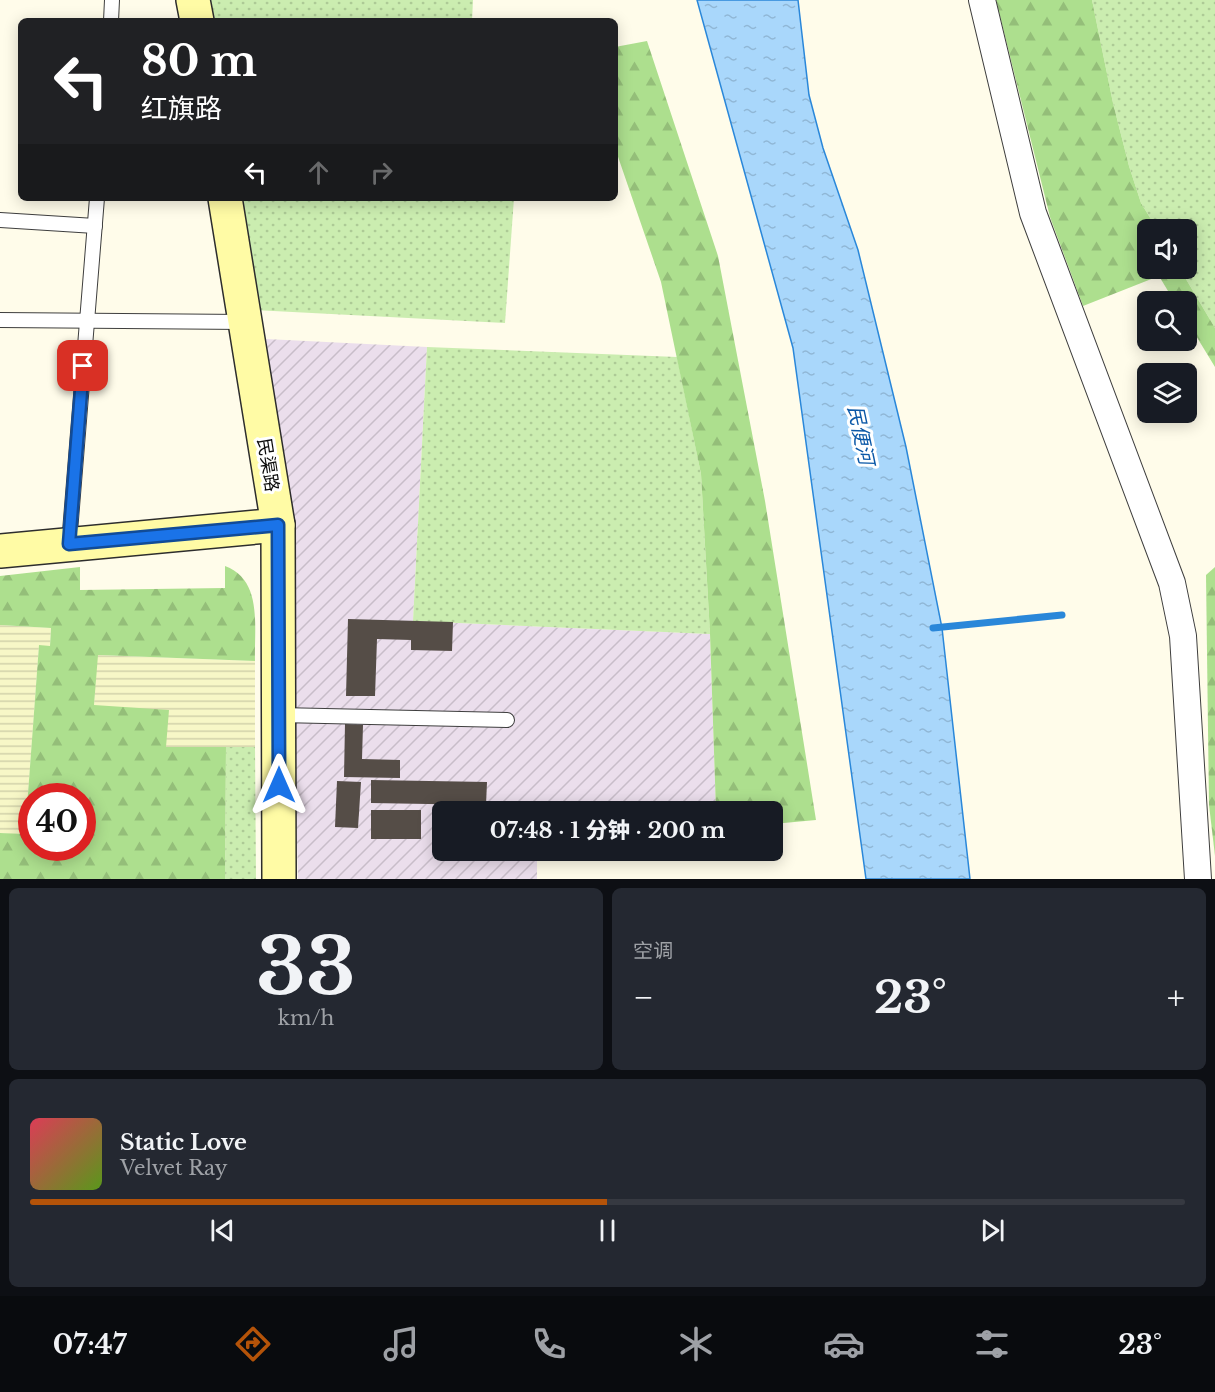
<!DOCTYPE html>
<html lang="zh">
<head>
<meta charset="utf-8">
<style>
	:root { --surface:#171b24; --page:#242831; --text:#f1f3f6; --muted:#9ea1a6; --line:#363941; --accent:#b45309 }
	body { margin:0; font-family:"Libre Baskerville","Noto Sans SC",serif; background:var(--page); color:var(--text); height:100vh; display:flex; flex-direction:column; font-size:22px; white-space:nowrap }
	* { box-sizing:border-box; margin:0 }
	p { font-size:20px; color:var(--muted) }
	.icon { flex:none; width:33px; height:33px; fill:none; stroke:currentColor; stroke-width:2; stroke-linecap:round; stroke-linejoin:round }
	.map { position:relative; height:879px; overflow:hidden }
	.drawer { display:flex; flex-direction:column; gap:9px; padding:9px; background:#0d0f14; flex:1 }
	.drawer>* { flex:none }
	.banner { position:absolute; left:18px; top:18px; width:600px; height:183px; border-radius:9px; box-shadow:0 3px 15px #0003; background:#202124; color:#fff; overflow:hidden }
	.buttons { position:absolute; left:1137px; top:219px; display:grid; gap:12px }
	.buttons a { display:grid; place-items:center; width:60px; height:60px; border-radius:9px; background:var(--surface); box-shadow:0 3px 15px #0003; font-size:30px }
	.speed { position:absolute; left:18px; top:783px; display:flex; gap:12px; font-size:30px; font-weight:700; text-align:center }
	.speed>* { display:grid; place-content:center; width:78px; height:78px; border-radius:50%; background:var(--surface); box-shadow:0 3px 15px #0003; line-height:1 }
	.speed .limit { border:9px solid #d22; background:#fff; color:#111 }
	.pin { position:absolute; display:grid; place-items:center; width:51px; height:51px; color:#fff; margin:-26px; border-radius:12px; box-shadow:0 3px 9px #0006 }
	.me { position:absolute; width:66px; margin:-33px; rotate:0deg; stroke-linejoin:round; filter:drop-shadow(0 0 4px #0008) }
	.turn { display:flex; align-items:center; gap:21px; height:126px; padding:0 24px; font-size:27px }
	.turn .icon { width:78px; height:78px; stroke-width:2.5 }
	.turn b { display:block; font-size:42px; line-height:51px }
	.lanes { display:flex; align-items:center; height:57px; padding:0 24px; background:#0003; justify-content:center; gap:30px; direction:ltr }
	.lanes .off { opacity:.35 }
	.big { font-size:45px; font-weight:800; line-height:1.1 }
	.drawer .tile { flex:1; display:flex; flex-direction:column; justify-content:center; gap:9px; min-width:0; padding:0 21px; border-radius:9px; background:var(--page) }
	.drawer .dial { align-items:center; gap:0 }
	.dial b { font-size:78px; line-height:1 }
	.song { display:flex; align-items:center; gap:18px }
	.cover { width:72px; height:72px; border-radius:9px; background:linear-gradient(135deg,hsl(350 70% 55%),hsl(90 70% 35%)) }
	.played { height:6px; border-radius:3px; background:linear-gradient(90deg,var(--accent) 50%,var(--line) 50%) }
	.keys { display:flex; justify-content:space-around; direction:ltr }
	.heat { display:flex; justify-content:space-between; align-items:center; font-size:33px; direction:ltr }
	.drawer .tiles { flex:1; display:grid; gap:9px; grid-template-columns:1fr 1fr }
	.tile:last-child { grid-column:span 2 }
	.trip { position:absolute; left:432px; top:801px; width:351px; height:60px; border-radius:9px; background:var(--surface); box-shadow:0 3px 15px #0003; font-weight:800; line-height:60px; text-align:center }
	.menu { display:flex; height:96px; justify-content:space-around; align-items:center; background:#090b0e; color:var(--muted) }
	.menu .icon { width:42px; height:42px }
	.menu .on { color:var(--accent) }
	.menu b { font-size:27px; color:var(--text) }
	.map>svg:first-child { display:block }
</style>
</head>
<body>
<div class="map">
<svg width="1215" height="879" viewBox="0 0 1215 879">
	<defs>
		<pattern id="industrial-furrows" width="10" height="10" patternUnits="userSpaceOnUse" patternTransform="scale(1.5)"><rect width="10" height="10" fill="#ebdeec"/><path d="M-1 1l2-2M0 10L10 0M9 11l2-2" fill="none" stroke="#c8bdc9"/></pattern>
		<pattern id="farmland-rules" width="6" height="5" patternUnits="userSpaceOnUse" patternTransform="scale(1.5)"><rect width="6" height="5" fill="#f7f7c7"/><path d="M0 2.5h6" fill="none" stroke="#d2d2aa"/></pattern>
		<pattern id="grass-dots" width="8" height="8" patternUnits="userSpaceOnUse" patternTransform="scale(1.5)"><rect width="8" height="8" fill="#cbedb0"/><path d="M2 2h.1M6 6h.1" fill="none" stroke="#adca96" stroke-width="1.8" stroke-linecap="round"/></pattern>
		<pattern id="forest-firs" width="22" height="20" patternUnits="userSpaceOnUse" patternTransform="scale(1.5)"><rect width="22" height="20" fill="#addf8e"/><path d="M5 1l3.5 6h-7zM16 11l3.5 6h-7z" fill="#94be79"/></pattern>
		<pattern id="water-ripples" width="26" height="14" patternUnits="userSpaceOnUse" patternTransform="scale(1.5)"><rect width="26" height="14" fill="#a9d7fb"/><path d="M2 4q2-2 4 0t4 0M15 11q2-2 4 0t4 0" fill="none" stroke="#90b7d6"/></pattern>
	</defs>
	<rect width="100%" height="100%" fill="#fffcea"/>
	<!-- industrial -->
	<path fill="url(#industrial-furrows)" d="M266,339L427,347L413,621L710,634L716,811L442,812V850L537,851V879H298L292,656L293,521Z"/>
	<!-- farmland -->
	<g fill="url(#farmland-rules)">
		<path d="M0,625L51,628L50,646H39L25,835L0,833Z"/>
		<path d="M97,655L255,661V747H166L94,705Z"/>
	</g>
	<!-- grass -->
	<g fill="url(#grass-dots)">
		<path d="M204,0H473L472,21H208Z"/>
		<path d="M1092,0H1215V328L1180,269L1186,268V230L1157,229L1141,203L1129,166L1113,103Z"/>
		<path d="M236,198H514L505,323L254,310Z"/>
		<path d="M427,347L677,357L701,474L710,634L413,621Z"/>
		<path d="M226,747H255L256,879H225Z"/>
	</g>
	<!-- forest -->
	<g fill="url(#forest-firs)" fill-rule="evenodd">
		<path d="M996,0H1092L1113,103L1129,166L1141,203L1157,229L1148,230V268L1180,269L1215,328V367L1187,321L1186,302L1174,301L1159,276L1083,306L1050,217Z"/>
		<path d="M647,41L718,256L765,501L816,820L773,824L772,812L716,811L710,634L701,474L661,282L615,148V47Z"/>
		<path d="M225,566C263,580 254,627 255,661L98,655L94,705L169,710L166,747H226L225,879H0V833L25,834L39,645L50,646L51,628L0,625V576L80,567V590L225,588ZM82,796V848H32V796Z"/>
		<path d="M1215,567V856L1209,805L1206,575Z"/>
	</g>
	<!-- water -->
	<path fill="url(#water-ripples)" stroke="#2a87d9" stroke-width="1.5" d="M697,0H798L809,95L823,148L858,250L906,447L942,628L970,879H866L793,348Z"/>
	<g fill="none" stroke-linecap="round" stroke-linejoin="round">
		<!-- stream -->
		<path stroke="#2a87d9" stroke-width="7" d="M933,628L1062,615"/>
	</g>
	<!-- building -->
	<g fill="#554d47">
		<path d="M348,619L453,622L452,651L411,650V640L377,639L375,696H346Z"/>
		<path d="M345,724L363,725L362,759L400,760V778L344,777Z"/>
		<path d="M371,780L487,782L486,805L371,803Z"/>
		<path d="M337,781L361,782L358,828L335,827Z"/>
		<rect x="371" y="810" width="50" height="29"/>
	</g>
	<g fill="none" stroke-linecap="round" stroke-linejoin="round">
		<defs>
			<g id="lane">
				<path d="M111,21L112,0"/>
				<path d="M0,220L95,226"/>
				<path d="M0,320L245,322"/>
				<path d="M69,544L97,198"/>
				<path d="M279,715L507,720"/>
			</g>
			<path id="street" d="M982,0L1033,213L1172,583L1183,636L1198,879"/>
			<g id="secondary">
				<path d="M193,0L197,21"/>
				<path d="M225,198L278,525L279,879"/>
				<path d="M0,551L278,525"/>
			</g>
		</defs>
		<!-- lane casing -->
		<use href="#lane" stroke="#3e3e3e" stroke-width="16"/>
		<!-- street casing -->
		<use href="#street" stroke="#3e3e3e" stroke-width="28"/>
		<!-- secondary casing -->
		<use href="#secondary" stroke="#2d2d2d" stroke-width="36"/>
		<!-- lane -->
		<use href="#lane" stroke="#fff" stroke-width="14"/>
		<!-- street -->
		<use href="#street" stroke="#fff" stroke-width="26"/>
		<!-- secondary -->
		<use href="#secondary" stroke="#fffba5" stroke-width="33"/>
	</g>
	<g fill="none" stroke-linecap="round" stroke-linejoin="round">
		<defs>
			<path id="route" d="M83,366L69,544L278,525L279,785"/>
		</defs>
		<!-- route casing -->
		<use href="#route" stroke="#114b97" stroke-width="15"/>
		<!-- route -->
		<use href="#route" stroke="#1a73e8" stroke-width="10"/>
	</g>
	<g text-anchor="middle" stroke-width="6" stroke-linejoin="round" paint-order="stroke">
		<!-- street labels -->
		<g font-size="18" fill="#0b0b0b" stroke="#fff">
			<text transform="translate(268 465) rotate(81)" y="6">民渠路</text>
		</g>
		<!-- water labels -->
		<g font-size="20" font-style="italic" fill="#0b58a7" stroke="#fff">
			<text transform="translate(861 435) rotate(78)" y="7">民便河</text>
		</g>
	</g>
</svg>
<div class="buttons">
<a><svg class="icon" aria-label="sound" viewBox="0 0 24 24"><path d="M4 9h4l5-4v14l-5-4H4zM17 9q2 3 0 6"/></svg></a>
<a><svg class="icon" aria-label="search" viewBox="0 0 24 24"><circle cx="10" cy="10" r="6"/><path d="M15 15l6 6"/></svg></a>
<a><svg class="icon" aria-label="layers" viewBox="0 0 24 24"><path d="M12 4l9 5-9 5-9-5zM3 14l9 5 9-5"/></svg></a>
</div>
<div class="speed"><div class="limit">40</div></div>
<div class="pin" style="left:83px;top:366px;background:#d93025"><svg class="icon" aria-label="arrive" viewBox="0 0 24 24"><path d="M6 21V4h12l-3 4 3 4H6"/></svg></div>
<svg class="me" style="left:279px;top:785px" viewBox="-20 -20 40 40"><path d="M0-17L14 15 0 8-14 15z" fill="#1a73e8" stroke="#fff" stroke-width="4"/></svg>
<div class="trip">07:48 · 1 分钟 · 200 m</div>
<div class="banner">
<div class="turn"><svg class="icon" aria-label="left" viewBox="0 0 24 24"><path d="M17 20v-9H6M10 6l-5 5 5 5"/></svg><div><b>80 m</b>红旗路</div></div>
<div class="lanes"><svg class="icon" aria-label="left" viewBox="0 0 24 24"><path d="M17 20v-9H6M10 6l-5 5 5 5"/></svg><svg class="icon off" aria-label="ahead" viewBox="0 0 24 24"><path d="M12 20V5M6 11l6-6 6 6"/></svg><svg class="icon off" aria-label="right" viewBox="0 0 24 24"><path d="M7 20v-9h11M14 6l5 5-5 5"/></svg></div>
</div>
</div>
<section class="drawer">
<div class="tiles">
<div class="tile dial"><b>33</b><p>km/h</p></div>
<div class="tile"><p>空调</p>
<div class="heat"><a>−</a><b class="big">23°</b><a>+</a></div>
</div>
<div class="tile">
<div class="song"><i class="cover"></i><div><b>Static Love</b><p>Velvet Ray</p></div></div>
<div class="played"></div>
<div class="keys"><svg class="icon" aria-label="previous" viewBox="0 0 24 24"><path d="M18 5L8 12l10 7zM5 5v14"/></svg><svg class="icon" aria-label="pause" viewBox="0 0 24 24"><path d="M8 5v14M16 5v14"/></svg><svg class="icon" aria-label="next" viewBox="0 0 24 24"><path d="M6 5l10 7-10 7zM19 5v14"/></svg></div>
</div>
</div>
</section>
<nav class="menu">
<b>07:47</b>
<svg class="icon on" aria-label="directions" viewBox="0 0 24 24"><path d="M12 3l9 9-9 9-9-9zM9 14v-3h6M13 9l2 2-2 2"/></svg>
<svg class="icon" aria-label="music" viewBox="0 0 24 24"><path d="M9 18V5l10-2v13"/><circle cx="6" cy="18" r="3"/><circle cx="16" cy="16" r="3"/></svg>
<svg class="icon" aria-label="phone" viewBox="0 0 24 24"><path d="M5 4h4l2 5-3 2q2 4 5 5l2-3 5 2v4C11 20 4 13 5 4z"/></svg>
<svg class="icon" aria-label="climate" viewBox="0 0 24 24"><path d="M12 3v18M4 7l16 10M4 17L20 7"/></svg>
<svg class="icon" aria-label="car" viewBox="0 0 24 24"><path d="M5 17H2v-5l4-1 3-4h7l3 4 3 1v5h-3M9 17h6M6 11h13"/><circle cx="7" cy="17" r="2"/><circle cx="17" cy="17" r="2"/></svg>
<svg class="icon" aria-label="filters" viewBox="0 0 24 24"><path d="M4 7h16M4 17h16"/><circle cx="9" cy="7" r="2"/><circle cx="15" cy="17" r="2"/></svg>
<b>23°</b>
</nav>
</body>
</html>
